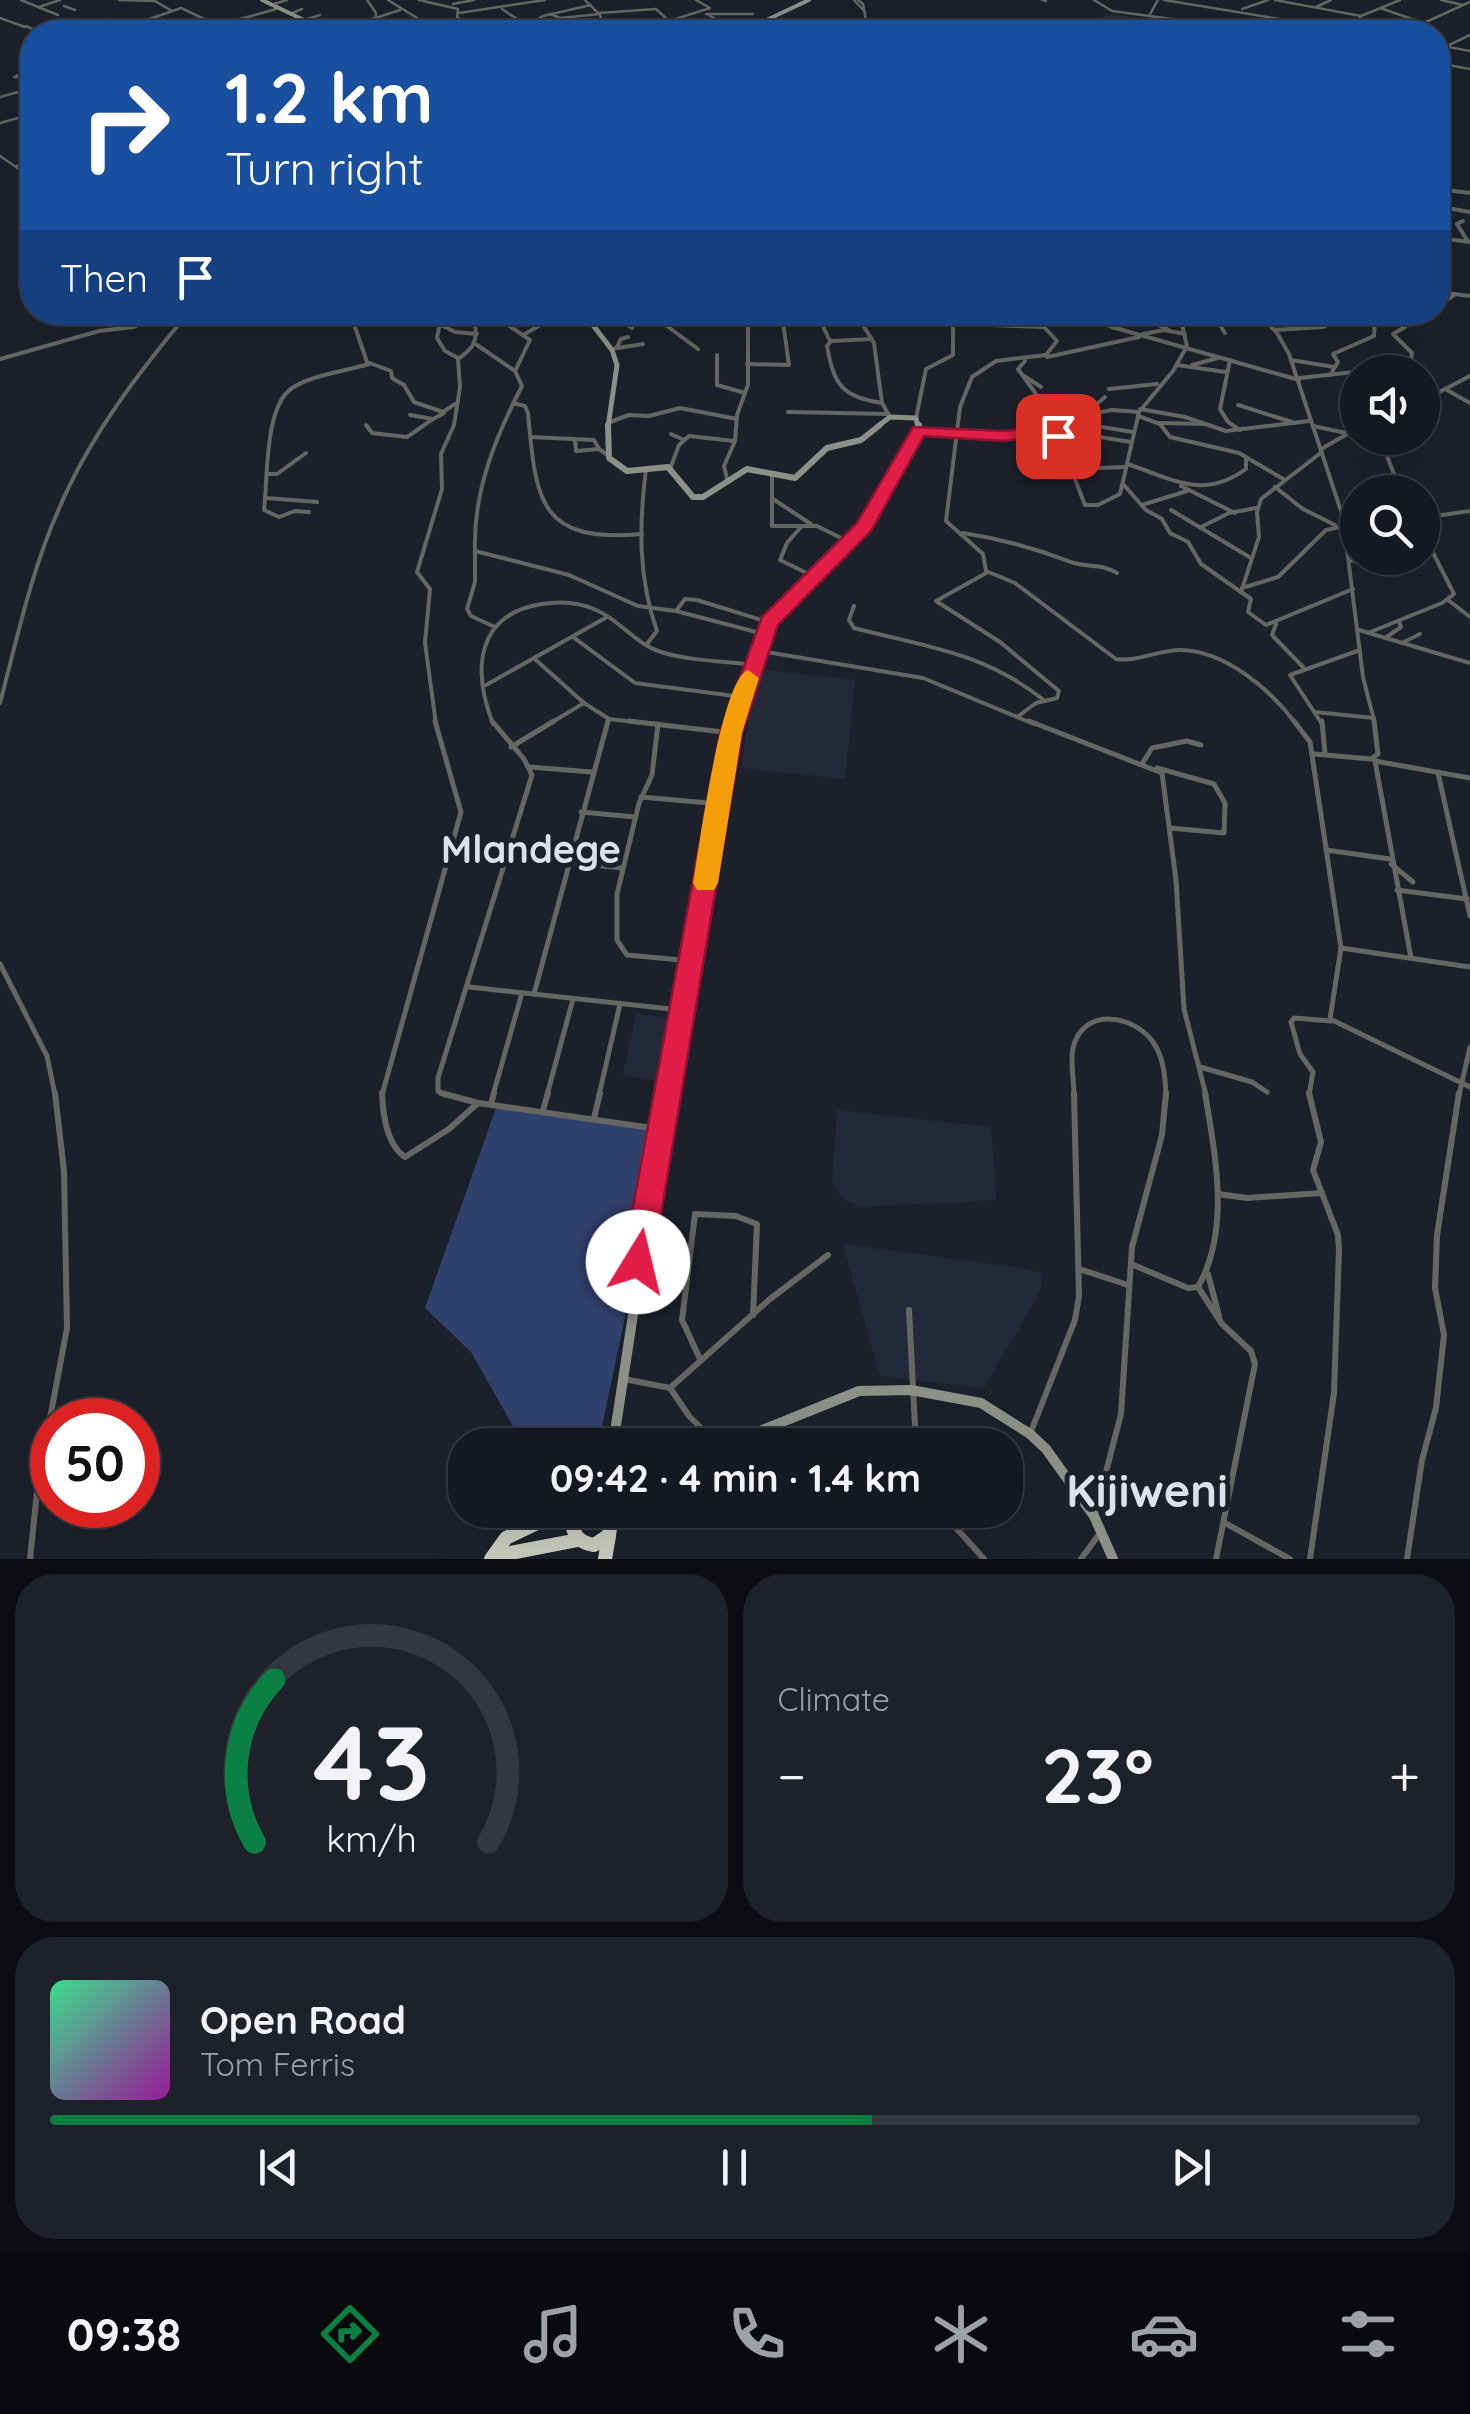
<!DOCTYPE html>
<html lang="en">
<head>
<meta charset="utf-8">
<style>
	:root { --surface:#151820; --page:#1e2129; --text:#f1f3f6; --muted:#9da0a5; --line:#34373e; --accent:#0b8043 }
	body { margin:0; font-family:Quicksand,sans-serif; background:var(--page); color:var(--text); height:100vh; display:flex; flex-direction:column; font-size:38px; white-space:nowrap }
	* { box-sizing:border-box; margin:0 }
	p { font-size:32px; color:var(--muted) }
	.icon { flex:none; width:55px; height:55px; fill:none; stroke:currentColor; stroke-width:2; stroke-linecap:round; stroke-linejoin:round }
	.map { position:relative; height:1559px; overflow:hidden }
	.panel { display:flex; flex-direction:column; gap:15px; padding:15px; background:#0c0d12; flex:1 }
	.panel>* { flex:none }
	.top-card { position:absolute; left:20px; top:20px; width:1430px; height:305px; border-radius:40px; box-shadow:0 10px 40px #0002,0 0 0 2px var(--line); background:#1a4fa0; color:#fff; overflow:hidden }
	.controls { position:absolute; left:1340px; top:355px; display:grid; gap:20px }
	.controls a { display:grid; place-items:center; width:100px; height:100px; border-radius:50%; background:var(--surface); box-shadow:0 10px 40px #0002,0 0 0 2px var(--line); font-size:50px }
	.speed { position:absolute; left:30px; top:1398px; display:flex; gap:20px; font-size:50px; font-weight:700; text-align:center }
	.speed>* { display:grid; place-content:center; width:130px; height:130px; border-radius:50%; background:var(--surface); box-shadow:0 10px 40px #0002,0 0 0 2px var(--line); line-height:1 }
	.speed .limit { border:15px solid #d22; background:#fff; color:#111 }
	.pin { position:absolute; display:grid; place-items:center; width:85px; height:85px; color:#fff; margin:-42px; border-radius:20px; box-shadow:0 5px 15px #0006 }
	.me { position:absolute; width:110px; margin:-55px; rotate:9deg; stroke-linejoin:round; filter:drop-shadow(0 0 8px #0008) }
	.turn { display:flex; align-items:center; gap:35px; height:210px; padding:0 40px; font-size:45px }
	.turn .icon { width:130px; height:130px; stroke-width:2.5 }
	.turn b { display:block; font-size:70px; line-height:85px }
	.then { display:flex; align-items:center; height:95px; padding:0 40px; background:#0003; gap:20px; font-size:38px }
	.big { font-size:75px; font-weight:700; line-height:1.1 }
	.panel .widget { flex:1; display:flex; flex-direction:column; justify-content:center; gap:15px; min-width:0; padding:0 35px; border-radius:40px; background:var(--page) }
	.panel .dial { align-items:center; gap:0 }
	.dial svg { height:260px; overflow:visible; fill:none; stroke:var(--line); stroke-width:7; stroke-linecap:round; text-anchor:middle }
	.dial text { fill:var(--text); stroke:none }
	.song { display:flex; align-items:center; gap:30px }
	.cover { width:120px; height:120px; border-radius:15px; background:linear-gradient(135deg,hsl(150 70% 55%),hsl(300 70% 35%)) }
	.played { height:10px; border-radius:5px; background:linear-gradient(90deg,var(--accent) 60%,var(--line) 60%) }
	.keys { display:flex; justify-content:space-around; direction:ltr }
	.heat { display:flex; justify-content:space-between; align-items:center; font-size:55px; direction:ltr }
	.panel .tiles { flex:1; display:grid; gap:15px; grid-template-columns:1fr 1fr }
	.widget:last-child { grid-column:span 2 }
	.trip { position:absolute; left:448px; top:1428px; width:575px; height:100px; border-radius:40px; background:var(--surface); box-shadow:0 10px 40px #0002,0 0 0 2px var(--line); font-weight:700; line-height:100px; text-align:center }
	.menu { display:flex; height:160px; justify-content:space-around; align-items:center; background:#080a0d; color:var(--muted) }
	.menu .icon { width:70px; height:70px }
	.menu .active { color:var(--accent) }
	.menu b { font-size:45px; color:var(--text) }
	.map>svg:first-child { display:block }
</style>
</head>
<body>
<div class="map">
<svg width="1470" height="1559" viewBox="0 0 1470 1559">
	<rect width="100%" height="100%" fill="#1c202a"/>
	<!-- built -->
	<g fill="#242939">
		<path d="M1104,13L1244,31L1247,32H1100Z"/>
		<path d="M756,669L855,680L845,779L741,768Z"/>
		<path d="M636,1014L684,1019L674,1084L623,1075Z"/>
		<path d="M837,1110L991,1127L996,1200L859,1207L842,1198L832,1181Z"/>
		<path d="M843,1244L1022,1268L1042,1274L1040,1292L984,1388L880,1376Z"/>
	</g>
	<!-- green -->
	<path fill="#31416e" d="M496,1108L664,1132L598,1445H528L517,1433L471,1352L425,1308Z"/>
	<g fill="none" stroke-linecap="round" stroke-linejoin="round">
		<!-- street-far3 -->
		<g stroke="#666762" stroke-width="2.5">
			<path d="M21,0L58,15"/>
			<path d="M119,0L155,1L172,11"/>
			<path d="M367,0L376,13L375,32"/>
			<path d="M388,0L417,18L406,32"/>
			<path d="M419,0L458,9L457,17L482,32"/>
			<path d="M585,0L600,15L606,32"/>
			<path d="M854,0L865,12"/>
			<path d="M858,0L863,4L868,32"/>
			<path d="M1042,0L1046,1"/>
			<path d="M1094,0L1112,11L1269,32"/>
			<path d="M1164,0L1359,32"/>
			<path d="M1275,0L1361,16L1351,31"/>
			<path d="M1441,0L1463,5"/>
			<path d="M453,4L474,0"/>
			<path d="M270,5L287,0"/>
			<path d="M64,6L75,10"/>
			<path d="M39,7L60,0"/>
			<path d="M1316,7L1331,0"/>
			<path d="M1380,8L1424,23"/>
			<path d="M502,9L537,32"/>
			<path d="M1242,9L1268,0"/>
			<path d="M459,13L545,0"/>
			<path d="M599,13L656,9L669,21V32"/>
			<path d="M290,14L302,9"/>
			<path d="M550,14L560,18L600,14"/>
			<path d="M706,14H753"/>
			<path d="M709,15L736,32"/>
			<path d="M1149,16L1158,0"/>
			<path d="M1361,16L1400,0"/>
			<path d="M0,18L25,27"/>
			<path d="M304,20L320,15"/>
			<path d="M669,21L710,8L696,0"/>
			<path d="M503,23H520"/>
			<path d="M26,26L39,32"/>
			<path d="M726,27L763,21"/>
			<path d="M502,28L516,25"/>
			<path d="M356,31L360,23L400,10"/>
			<path d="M76,32L106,19"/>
			<path d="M112,32L181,8L217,25"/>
			<path d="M159,32L180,25"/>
			<path d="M194,32L276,9"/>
			<path d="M257,32L308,25"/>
			<path d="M340,32L375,31"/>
			<path d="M471,32H490"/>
			<path d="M518,32L543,16L591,5"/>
			<path d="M554,32L562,23L559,20"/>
			<path d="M1404,32L1470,2"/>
			<path d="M1438,45L1470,51"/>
			<path d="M1449,45L1470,35"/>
			<path d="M1438,63L1470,69"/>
			<path d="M32,68L14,77H32"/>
			<path d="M0,97L32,88"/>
			<path d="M24,101V96L32,92"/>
			<path d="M0,123L32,114"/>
			<path d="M0,156L32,178"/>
			<path d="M17,166L32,159"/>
			<path d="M1438,189L1449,190"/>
		</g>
		<!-- street-far2 -->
		<g stroke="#666762" stroke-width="4">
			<path d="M1438,189L1470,193"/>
			<path d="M1444,190L1447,208L1470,212"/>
			<path d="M1463,221L1457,224L1467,240"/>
			<path d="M1438,238L1470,242"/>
			<path d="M1438,250L1449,248V239"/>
			<path d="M1438,292L1470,296"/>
			<path d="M1438,307L1454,295"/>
			<path d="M345,312L354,324L367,362L391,371L392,378L404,385L414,402L443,412L455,404"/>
			<path d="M442,312L437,338L445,351L458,358"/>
			<path d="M489,312L530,340L515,371L522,386C495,438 473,492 475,551L569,575L638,606L676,611L764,634"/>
			<path d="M648,312L698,349"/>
			<path d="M816,312L830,341"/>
			<path d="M855,312L874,343L882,403L890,417"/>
			<path d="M974,312L975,320L992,325L1044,327L1057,341L1046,355L996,361L972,377L960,407L946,521L983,554L986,571L1015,583L1116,659C1135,662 1157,651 1178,650C1224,649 1271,690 1296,724"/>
			<path d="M1074,312L1112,327L1299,380"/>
			<path d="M1131,312L1169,330"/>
			<path d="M1257,312L1277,333L1289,354L1343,517L1363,677L1375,724"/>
			<path d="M1341,312L1404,317L1413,312"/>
			<path d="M1261,316L1318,312"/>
			<path d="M1215,317L1225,333"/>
			<path d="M587,322L617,318L632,328"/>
			<path d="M439,324L455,332L477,334"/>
			<path d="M1183,324L1233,312"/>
			<path d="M1275,330L1323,327L1353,314"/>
			<path d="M525,334L547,321"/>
			<path d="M1143,334L1164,330L1185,334"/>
			<path d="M872,339L831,341L827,346C834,385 842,397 882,403"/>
			<path d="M477,345L515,371"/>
			<path d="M617,347L621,339L628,337"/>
			<path d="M611,349L643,344"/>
			<path d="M717,355V385L745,393"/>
			<path d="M1047,357L1139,337"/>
			<path d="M0,359L99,331L134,327L167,312"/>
			<path d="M1230,360L1220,409L1228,422L1240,430"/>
			<path d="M1291,360L1334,367"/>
			<path d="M1025,361L1018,369L1036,394V402L1058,409L1056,430L1085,505H1098L1120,494L1139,412L1173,371L1187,346L1179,312"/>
			<path d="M747,364L789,365L783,322L762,312"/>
			<path d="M1177,365L1226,372"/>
			<path d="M1192,365L1218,358"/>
			<path d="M1330,375L1338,362L1333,354L1374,336L1375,321L1368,314"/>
			<path d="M1024,376L1041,387"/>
			<path d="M1300,378L1363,371L1411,360L1412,353L1393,334L1405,327L1400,316"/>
			<path d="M1109,389L1157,384"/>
			<path d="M1447,390L1470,403"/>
			<path d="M1422,401L1470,376"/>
			<path d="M513,403L525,406L528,413C536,502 539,543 642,534"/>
			<path d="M1238,405L1295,423"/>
			<path d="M1140,409L1185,417L1226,431L1309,421"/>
			<path d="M788,412L888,414"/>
			<path d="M410,415L433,419L444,413"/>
			<path d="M1084,415L1105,397"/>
			<path d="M1138,416L1160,424L1170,437L1239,453L1285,480"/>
			<path d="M916,418L926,369L953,355V323L974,320"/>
			<path d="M1056,421L1112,410L1139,412"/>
			<path d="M610,422L629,415L649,416L680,408L737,419"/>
			<path d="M1159,423L1205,424"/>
			<path d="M366,425L372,433L407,437L433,419"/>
			<path d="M1313,426L1346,433"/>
			<path d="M1102,427L1133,432"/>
			<path d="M1056,430L1131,442"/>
			<path d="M919,431L958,434"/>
			<path d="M958,432L1004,436L1056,429"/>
			<path d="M671,434L682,439"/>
			<path d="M531,437L594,440L599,449"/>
			<path d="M1020,437L1036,444L1062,447"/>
			<path d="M1371,438L1385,451L1401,492"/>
			<path d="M575,440L576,451L599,449L606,454"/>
			<path d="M1321,449L1358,428"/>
			<path d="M1127,464C1172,478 1202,501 1246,469V459"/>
			<path d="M1032,465L1036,444"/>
			<path d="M646,469C639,524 638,578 657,631L647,644"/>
			<path d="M670,469L679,445L689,436L734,441"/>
			<path d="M1073,469L1125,467"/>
			<path d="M269,474H277L306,453"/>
			<path d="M772,476V526H817L849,542"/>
			<path d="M727,479L724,466L735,441L737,415L748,385V312"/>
			<path d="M1123,484L1146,510L1162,519L1170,533L1188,542L1201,564L1251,599L1248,612L1266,625L1353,589"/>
			<path d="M1181,486L1235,513"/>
			<path d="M1275,487L1303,509L1335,525"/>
			<path d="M266,498L317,502"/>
			<path d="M773,499L811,524"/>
			<path d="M1142,505L1187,491"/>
			<path d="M1171,510L1251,558"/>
			<path d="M309,512L295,511L279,517L264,510C268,479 264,407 292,388C312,375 346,371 369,364"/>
			<path d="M1422,518L1470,511"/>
			<path d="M1344,523H1358"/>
			<path d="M801,527L787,543L780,560L813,576"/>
			<path d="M1201,527L1229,513L1256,508"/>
			<path d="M963,533C1002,539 1035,548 1071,562C1088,568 1101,563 1117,573"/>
			<path d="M475,551V582L467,609L471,616L495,627"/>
			<path d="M1349,561L1378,558"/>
			<path d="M988,572L936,601L1000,642L1059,691L1057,698L1036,703L1017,717"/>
			<path d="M1242,588L1278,577L1326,530L1344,526"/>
			<path d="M1241,592L1259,537L1257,512L1261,499L1322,452"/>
			<path d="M1448,600L1470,617"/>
			<path d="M854,606L849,620L854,628C927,647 984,652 1045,701"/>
			<path d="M676,611L685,599L697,600L768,622"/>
			<path d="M1276,624L1272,635L1303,667"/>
			<path d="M1359,630L1470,663"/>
			<path d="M1368,633L1442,603L1454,594L1422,531"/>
			<path d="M573,637L635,683L742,697"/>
			<path d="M1385,638L1401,627L1399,621"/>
			<path d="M1402,643L1420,634"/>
			<path d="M760,651L923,678L1034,724"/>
			<path d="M536,660L584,703L609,719L651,724"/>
			<path d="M486,685L607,617"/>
			<path d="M0,703C17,639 31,572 58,511C89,437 138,373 189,312"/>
			<path d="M1315,712L1374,718"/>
			<path d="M436,724L425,643L430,589L417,572L442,489L441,454L454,425L460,387L458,359C472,349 478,343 475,325L459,312"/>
			<path d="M493,724C472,670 476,614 542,604C560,601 579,602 596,610C620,620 635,644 661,652C690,661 723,661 753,665"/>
			<path d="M549,724L584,703"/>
			<path d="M607,724L609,719"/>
			<path d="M1322,724L1290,675L1360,650"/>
		</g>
		<!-- street-far1 -->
		<g stroke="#666762" stroke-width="5">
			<path d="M629,721L731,733"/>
			<path d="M1029,721L1162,773L1176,880L1184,1009L1206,1095"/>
			<path d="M1294,721L1310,742L1341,948L1330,1019L1470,1087"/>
			<path d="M1322,721L1325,754"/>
			<path d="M658,724L652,775L639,803L617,894V940L627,955L692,961"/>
			<path d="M511,747L554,721"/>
			<path d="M1314,754L1371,759L1378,754L1374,721"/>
			<path d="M1375,761L1411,958"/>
			<path d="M1375,761L1470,778"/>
			<path d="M1142,764L1152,748L1187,741L1201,745"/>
			<path d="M530,767L591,772"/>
			<path d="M1157,768L1214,784L1225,803L1224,833L1170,828"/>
			<path d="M1438,773L1470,916"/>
			<path d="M641,797L720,804"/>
			<path d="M581,812L635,817"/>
			<path d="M1326,850L1390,859"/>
			<path d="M508,857L623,868"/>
			<path d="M1391,864L1413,882"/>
			<path d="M1397,890L1467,899"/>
			<path d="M1341,948L1470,967"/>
			<path d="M0,964L47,1056L55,1095"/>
			<path d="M469,987L680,1010"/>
			<path d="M534,994L608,721"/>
			<path d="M1200,1067L1252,1082L1267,1092"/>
			<path d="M382,1095L461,812L435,721"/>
			<path d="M445,1095L438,1091V1078L532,775L524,759L492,721"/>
			<path d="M493,1095L522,993"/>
			<path d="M547,1095L573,999"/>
			<path d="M599,1095L620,1004"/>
			<path d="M1074,1095C1074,1081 1070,1062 1073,1048C1083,1006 1134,1015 1153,1042C1164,1058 1165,1076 1166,1095"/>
			<path d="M1309,1095L1313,1072L1300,1054L1291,1022L1294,1018L1331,1021"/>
			<path d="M1459,1095L1470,1047"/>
		</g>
		<!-- street -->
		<g stroke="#666762" stroke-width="6">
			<path d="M382,1093C383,1114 386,1144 405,1157L449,1129L478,1103"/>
			<path d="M441,1093L478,1103L659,1129"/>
			<path d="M1309,1093L1321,1142L1313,1170L1338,1235L1339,1250L1334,1393L1310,1559"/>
			<path d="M491,1104L494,1093"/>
			<path d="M543,1110L548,1093"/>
			<path d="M594,1118L600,1093"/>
			<path d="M1218,1194L1247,1198L1322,1193"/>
			<path d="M1131,1264L1188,1288L1198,1287C1231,1229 1215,1155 1205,1093"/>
			<path d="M1079,1269L1128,1285"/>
			<path d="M1208,1274L1219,1316"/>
			<path d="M1198,1287L1222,1324L1251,1351L1255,1364L1216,1559"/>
			<path d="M909,1310L916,1445"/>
			<path d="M700,1359L682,1320L695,1214L736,1216L757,1224L753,1315"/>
			<path d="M624,1379L670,1388L689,1416L718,1445"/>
			<path d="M670,1388L770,1299L828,1255"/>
			<path d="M1030,1434L1075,1320L1079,1296L1074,1093"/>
			<path d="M940,1510L984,1559"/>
			<path d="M1095,1514L1121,1414L1132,1247L1162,1135L1166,1093"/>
			<path d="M1225,1523L1290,1559"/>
			<path d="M30,1559L38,1482L67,1328L64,1171L55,1093"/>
			<path d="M1081,1559L1100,1533"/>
			<path d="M1407,1559L1422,1460L1436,1408L1444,1335L1435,1288L1437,1235L1459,1093"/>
		</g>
		<!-- secondary-far4 -->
		<g stroke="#8d9087" stroke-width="4">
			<path d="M262,0L304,20L310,32"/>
			<path d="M741,32L809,0"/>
		</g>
		<!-- secondary-far3 -->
		<g stroke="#8d9087" stroke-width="5">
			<path d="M583,312L612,350L617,365L608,427"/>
			<path d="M877,427L890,417L916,418L918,427"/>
		</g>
		<!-- secondary-far2 -->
		<g stroke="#8d9087" stroke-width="6">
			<path d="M608,425L609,458L627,471L668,467L693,497H703L747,469L795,478L827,448L861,440L880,425"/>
			<path d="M734,724L769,622L865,527L919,425"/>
		</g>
		<!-- secondary-far1 -->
		<path stroke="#8d9087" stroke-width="8" d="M666,1095L735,721"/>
		<!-- secondary -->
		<g stroke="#8d9087" stroke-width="10">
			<path d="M613,1445L667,1093"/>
			<path d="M725,1445L859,1391L911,1390L981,1403L1030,1434L1046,1449L1094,1516L1113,1559"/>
		</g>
		<!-- highway -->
		<g stroke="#c8ccbe" stroke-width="14">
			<path d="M573,1510C570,1528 574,1542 594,1545L609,1535L613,1510"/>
			<path d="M495,1556L578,1540"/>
			<path d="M491,1559L506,1538L564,1510"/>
			<path d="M605,1559L609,1536"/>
		</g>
	</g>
	<!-- route -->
	<path fill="#e11d48" stroke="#92132f" stroke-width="2.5" d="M1056,424L1065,429V439H1052L1050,435L1004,441L924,436L871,531L778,625L742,733L653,1262L649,1273L638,1277L627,1273L623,1262L720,733L762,617L857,523L913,427L1004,431Z"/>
	<!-- slow -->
	<path fill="#f59e0b" d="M748,670L759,678L742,733L718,883L714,890H697L693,883C699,849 721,679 748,670Z"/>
	<g text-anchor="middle" stroke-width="10" stroke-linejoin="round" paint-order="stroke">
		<!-- district labels -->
		<g font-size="38" font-weight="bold" fill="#dfe1e8" stroke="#1c202a">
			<text x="531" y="863">Mlandege</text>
		</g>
		<!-- near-district labels -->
		<g font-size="45" font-weight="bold" fill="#dfe1e8" stroke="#1c202a">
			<text x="1147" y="1507">Kijiweni</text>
		</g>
	</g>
</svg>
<div class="controls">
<a><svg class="icon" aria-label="sound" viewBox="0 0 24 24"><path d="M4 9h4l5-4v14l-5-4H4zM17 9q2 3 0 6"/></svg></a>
<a><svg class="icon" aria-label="search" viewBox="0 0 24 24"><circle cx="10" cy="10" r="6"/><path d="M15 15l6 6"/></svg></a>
</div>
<div class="speed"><div class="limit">50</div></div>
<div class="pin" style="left:1058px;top:436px;background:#d93025"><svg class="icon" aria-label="arrive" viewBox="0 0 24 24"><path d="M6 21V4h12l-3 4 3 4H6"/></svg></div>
<svg class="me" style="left:638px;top:1262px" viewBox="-20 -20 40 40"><circle r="19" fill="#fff"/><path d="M0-13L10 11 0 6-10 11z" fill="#e11d48"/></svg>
<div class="trip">09:42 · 4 min · 1.4 km</div>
<div class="top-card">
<div class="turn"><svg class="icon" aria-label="right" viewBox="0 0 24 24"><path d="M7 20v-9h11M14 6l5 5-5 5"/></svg><div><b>1.2 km</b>Turn right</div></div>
<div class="then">Then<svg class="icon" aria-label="arrive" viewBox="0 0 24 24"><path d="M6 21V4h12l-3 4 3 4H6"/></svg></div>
</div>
</div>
<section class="panel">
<div class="tiles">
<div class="widget dial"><svg viewBox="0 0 100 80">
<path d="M14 69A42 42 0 1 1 86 69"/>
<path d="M14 69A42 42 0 0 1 20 19" stroke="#0b8043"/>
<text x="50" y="56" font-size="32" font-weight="700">43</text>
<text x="50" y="72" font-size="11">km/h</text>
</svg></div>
<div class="widget"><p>Climate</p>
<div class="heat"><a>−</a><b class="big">23°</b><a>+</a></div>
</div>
<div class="widget">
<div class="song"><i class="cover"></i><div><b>Open Road</b><p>Tom Ferris</p></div></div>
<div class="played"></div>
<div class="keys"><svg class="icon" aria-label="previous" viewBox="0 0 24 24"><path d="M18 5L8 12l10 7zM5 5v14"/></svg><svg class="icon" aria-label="pause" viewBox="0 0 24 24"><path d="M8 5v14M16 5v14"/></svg><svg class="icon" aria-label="next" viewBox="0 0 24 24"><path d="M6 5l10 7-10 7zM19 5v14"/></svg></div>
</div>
</div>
</section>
<nav class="menu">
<b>09:38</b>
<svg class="icon active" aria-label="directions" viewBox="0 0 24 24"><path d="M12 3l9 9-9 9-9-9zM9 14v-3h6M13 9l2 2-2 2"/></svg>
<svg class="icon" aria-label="music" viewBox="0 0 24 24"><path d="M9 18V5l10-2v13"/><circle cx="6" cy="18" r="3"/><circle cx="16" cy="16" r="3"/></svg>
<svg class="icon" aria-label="phone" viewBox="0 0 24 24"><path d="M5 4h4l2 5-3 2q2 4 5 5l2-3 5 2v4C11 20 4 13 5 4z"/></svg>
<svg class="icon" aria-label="climate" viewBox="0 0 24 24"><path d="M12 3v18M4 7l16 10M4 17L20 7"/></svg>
<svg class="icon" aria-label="car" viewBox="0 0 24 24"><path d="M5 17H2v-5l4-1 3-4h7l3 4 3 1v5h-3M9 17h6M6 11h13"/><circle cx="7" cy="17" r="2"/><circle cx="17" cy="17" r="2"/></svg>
<svg class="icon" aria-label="filters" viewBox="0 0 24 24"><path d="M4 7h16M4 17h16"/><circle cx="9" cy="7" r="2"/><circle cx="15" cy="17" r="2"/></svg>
</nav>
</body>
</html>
